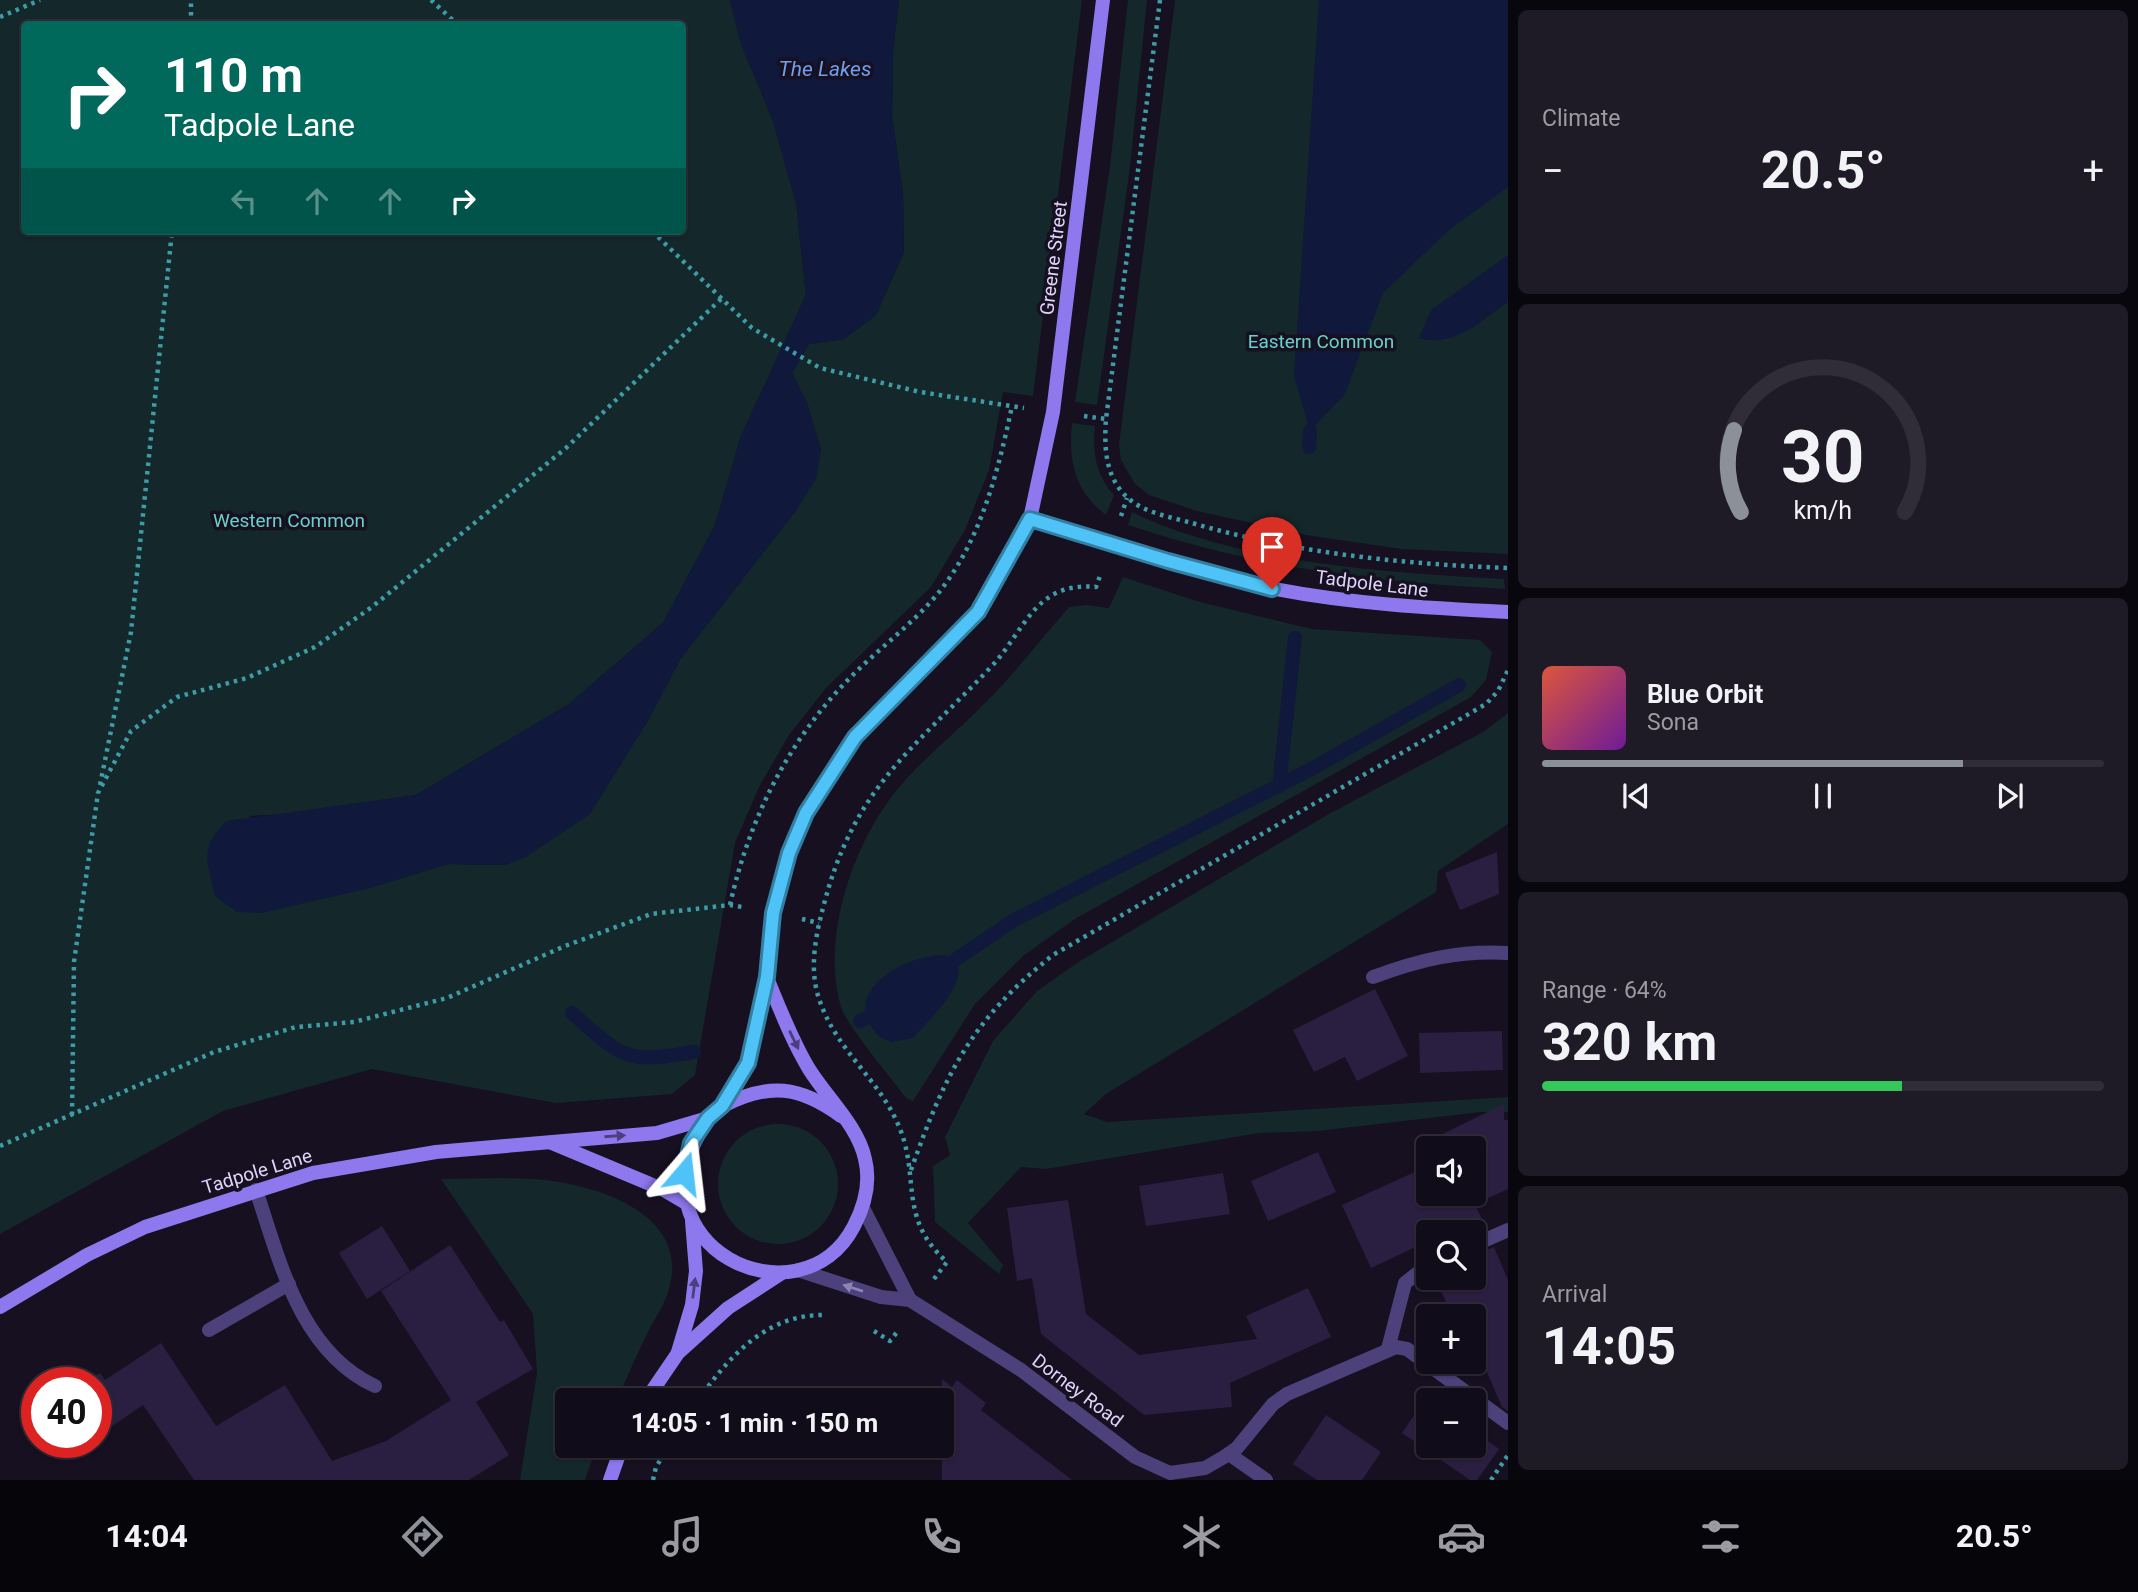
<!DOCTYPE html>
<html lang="en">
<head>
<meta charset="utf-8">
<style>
	:root { --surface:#100c19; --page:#1e1a26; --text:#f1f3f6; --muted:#9c9ba2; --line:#302c38; --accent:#8c9099 }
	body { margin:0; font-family:Roboto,sans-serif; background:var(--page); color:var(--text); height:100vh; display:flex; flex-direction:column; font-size:26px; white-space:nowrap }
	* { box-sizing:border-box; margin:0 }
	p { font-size:23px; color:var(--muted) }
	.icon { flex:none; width:38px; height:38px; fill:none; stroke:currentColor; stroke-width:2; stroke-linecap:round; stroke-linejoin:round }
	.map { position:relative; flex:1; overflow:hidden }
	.sheet { display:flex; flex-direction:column; gap:10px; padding:10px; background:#09070e; width:630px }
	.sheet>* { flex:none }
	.banner { position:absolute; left:21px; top:21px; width:665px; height:214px; border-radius:7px; box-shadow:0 2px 5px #0004,0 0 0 2px var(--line); background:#00695c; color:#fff; overflow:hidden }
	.tools { position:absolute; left:1416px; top:1136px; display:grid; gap:14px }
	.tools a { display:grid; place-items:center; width:70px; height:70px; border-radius:7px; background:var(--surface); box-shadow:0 2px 5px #0004,0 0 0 2px var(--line); font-size:35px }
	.speed { position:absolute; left:21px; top:1367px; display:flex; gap:14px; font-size:35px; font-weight:700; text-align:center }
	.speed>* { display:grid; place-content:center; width:91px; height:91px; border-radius:50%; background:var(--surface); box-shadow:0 2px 5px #0004,0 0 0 2px var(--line); line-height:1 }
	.speed .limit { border:10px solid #d22; background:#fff; color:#111 }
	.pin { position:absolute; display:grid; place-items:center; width:60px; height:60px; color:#fff; margin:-72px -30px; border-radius:50% 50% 50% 0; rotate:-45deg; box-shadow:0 0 7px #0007 }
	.pin .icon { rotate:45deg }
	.me { position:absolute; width:77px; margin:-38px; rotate:17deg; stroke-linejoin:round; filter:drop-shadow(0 0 5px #0008) }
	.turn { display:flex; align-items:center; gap:24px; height:147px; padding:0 28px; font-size:32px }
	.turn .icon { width:91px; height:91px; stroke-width:2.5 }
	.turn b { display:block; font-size:49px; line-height:60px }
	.lanes { display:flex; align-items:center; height:66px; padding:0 28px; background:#0003; justify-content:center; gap:35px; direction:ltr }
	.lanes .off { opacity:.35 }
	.big { font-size:52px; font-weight:700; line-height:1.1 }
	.sheet .tile { flex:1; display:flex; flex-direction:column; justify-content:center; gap:10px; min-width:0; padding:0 24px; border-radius:10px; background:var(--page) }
	.sheet .dial { align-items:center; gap:0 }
	.dial svg { height:182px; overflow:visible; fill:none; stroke:var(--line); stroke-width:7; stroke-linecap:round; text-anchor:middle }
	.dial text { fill:var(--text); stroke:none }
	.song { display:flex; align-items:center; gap:21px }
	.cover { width:84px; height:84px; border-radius:10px; background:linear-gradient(135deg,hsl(10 70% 55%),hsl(280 70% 35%)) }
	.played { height:7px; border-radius:4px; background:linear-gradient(90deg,var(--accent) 75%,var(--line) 75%) }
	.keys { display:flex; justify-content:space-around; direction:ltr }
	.heat { display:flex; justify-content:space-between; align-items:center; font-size:38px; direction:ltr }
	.charge { height:10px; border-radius:5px; background:linear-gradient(90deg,#34c759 64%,var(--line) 0) }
	.trip { position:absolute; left:555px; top:1388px; width:399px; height:70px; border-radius:7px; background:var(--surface); box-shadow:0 2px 5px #0004,0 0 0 2px var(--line); font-weight:700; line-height:70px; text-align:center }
	.tabs { display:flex; height:112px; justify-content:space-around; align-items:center; background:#06050a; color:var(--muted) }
	.tabs .icon { width:49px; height:49px }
	.tabs .selected { color:var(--accent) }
	.tabs b { font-size:32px; color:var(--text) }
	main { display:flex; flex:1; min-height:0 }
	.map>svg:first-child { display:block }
</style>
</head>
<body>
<main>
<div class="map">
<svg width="1508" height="1480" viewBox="0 0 1508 1480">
	<rect width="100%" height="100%" fill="#161021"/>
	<!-- green -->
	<g fill="#14272a" fill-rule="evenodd">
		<path d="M0,0H730L741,44L773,121L796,203L806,295L741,436L715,525L663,623L569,704L416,795L285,814L249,816L366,889L448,864L505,865L515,861L646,724L681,658L797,509L821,450L807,403L792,373L809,344L844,339L876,315L904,252L903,193L892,116L893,52L899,0H1082L1033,396L1003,392L989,470L965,530L931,587L826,688L789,735L759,787L735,843L695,1075L672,1094L556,1103L372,1069L223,1111L0,1234ZM24,24H682V231H24Z"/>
		<path d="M1128,0H1147L1130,167L1097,405L1075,402L1110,166Z"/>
		<path d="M1175,0H1508V554L1402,549L1306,535L1197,511L1149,495L1135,484L1121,460L1119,445Z"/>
		<path d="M1072,423L1095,426C1092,452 1096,476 1114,495L1106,515C1075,492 1068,460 1072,423Z"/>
		<path d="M1132,512C1235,563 1390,573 1504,579L1505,589C1370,582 1257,568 1128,525Z"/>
		<path d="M1123,577L1200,602L1312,629L1480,640L1492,652L1486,680L1471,697L1075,919L1023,956L975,1004L913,1101L906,1098C892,1079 847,1026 841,1007C820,937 854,839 901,785C927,755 958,731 985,703C1015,673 1041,639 1069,607L1086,605L1109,608Z"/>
		<path d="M1508,713V824L1438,871L1436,892L1106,1094L1084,1114L1107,1122L1508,1097V1112H1481L1318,1131L1259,1133L1046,1169L1021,1167L968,1223L1003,1265L999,1274L935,1222L933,1166L950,1155L945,1137L993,1041L1037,991L1080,961L1327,815L1483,732Z"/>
		<circle cx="778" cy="1184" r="60"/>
		<path d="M441,1179C471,1179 502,1177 532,1179C589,1182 692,1211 669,1289C665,1304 655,1318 648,1332C637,1354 627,1377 617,1400H567V1446H597L585,1480H520L537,1373L533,1314Z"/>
	</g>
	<!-- water -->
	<g fill="#10183b">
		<path d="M730,0H899L893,52L892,116L903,193L904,251L876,315L844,339L809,344L792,373L807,403L821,450L816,479L797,509L681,658L646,724L590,814L526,857L505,865L448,864L366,889L261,913L237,912L215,896C207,860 199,850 226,821L416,795L569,704L663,623L715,525L741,436L806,295L796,203L773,121L741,44Z"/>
		<path d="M1319,0H1508V187L1449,230L1383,293L1345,394L1310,431L1294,376Z"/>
		<path d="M1508,255V302C1481,321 1454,348 1419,338L1431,310Z"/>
		<path d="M946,955L958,963C964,990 929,1019 913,1038L892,1042L880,1037C835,992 906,954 946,955Z"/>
	</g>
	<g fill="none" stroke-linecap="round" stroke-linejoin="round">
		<!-- stream -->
		<g stroke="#10183b" stroke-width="14">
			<path d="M1309,447L1310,431"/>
			<path d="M1279,786L1295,638"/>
			<path d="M955,960L1014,920L1315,767L1459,685"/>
			<path d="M572,1013C623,1058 625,1064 694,1052"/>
			<path d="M860,1021L868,1017"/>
		</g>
	</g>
	<!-- building -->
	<g fill="#2a1f40">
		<path d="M1497,852L1499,894L1460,910L1445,873Z"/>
		<path d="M1375,989L1408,1056L1357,1081L1345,1057L1314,1072L1293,1030Z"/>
		<path d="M1502,1031L1503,1070L1420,1073L1419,1033Z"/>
		<path d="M1504,1104V1120H1508V1189L1475,1204L1486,1229L1474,1235V1232H1428V1256L1422,1244L1371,1268L1342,1205L1428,1166V1194H1474V1148H1428V1156L1422,1144Z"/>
		<path d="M1318,1152L1336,1192L1268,1221L1251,1181Z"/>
		<path d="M1223,1173L1230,1214L1146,1226L1139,1186Z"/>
		<path d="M1068,1200L1086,1314L1139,1355L1257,1339L1246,1316L1308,1288L1331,1337L1230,1383L1232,1407L1144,1415L1041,1334L1032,1278L1017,1281L1007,1208Z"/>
		<path d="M382,1226L410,1271L367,1299L339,1253Z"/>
		<path d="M450,1245L500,1322L504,1320L533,1369L476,1402L509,1455L469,1480H194L143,1405L96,1437V1382H86L100,1373L105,1380L161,1343L216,1426L285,1385L332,1461L386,1441L451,1400L381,1291Z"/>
		<path d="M1494,1247L1508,1280V1411L1502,1407L1474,1342V1316H1452L1436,1278H1474V1255Z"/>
		<path d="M942,1379L952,1387L957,1380L986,1403L981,1410L1072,1480H942Z"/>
		<path d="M1426,1398L1428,1446H1474V1431L1499,1449L1477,1480H1470L1402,1433Z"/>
		<path d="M1326,1415L1381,1452L1362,1480H1317L1293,1464Z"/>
	</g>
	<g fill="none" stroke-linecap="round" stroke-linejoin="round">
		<!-- path -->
		<g stroke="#3d9ca6" stroke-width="4.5" stroke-dasharray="3.5 5" stroke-linecap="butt">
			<path d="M431,0L457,24"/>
			<path d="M1160,0L1106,419C1104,447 1105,478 1128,498C1144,513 1171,517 1192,523C1295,553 1401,564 1508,568"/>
			<path d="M0,17L40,0"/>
			<path d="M191,24V0"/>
			<path d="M652,231L752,328L820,368L920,392L1024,408"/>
			<path d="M1084,416L1106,419"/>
			<path d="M1121,516L1127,498"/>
			<path d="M100,785L131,632L172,231"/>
			<path d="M730,905C748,823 785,747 843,685C872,654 907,629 935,597C980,544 998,472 1012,406"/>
			<path d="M802,919L819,923"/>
			<path d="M72,1115L74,962L98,793L131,731L177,697L247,678L315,647L372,607L566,448L721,299"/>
			<path d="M0,1146L214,1052L296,1027L354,1022L447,998L565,946L651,914L730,905L742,907"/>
			<path d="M911,1170C945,1074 971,1020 1053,955L1486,704L1498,691L1508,670"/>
			<path d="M934,1279L947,1262C896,1217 922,1175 897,1122C875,1074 832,1047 817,992C810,965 816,934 823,908C853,789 910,752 990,668C1025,632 1034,581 1096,587L1101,573"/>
			<path d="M874,1331L890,1341L897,1332"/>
			<path d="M698,1400C730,1356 766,1314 825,1315"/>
			<path d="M653,1480L656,1467L669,1446"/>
			<path d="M1491,1480L1508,1455"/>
		</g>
		<!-- lane -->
		<g stroke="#4c417a" stroke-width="14">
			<path d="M1373,977C1419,960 1459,950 1508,953"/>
			<path d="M1229,1454L1266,1480"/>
		</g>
		<!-- street -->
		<g stroke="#4c417a" stroke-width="14">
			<path d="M256,1190C280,1262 300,1351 375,1386"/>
			<path d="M863,1208L910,1300"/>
			<path d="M1474,1245L1508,1230"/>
			<path d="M798,1270L881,1297L910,1300L1021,1370L1135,1457L1170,1473L1205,1468L1224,1457L1237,1448L1273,1404L1287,1394L1396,1347L1407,1349L1508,1423"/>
			<path d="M209,1330L289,1284"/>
			<path d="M1388,1349L1405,1283L1428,1265"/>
		</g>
		<!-- secondary -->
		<g stroke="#8d78ee" stroke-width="14">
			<path d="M1030,519C1111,542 1192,573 1275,589C1353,604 1429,608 1508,612"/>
			<path d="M722,1106L742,1074L753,1045L767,977L773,913L789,853L806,813L855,737L978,613L1030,519L1053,412L1103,0"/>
			<path d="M723,1106C769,1082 800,1086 841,1116"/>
			<path d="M708,1119C622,1246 801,1329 854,1226C865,1205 871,1183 865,1159C858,1126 827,1098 809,1069C792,1041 780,1009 767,978"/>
			<path d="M552,1143L662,1189L686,1203"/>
			<path d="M0,1307L87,1255L145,1227L313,1173L436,1152L657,1133L708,1118"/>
			<path d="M678,1352L692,1305L696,1271L692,1221"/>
			<path d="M646,1400L678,1353L728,1308L782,1273"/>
			<path d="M610,1480L622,1446"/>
		</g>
	</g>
	<!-- one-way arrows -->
	<defs><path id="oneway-solid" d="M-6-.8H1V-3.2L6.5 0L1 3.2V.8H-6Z" transform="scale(1.75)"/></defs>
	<g fill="#4c3f7d">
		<use href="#oneway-solid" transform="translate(794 1040) rotate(64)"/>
		<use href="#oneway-solid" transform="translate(615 1136) rotate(-4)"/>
		<use href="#oneway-solid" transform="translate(694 1288) rotate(-83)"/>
	</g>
	<use fill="#8e84b4" href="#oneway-solid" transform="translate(853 1288) rotate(-162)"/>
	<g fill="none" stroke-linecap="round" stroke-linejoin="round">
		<defs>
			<path id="route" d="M684,1173L691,1143L708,1118L722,1106L748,1063L767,977L773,913L789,853L806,813L855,737L978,612L1030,519L1168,561L1272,589"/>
		</defs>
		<!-- route casing -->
		<use href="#route" stroke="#337fa1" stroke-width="18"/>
		<!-- route -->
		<use href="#route" stroke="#4fc3f7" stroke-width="12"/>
	</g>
	<g text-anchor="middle" stroke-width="7" stroke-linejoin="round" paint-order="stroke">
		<!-- street labels -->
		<g font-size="19" fill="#dfd5fa" stroke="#161021">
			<text transform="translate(1053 258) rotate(-83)" y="7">Greene Street</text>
			<text transform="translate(1372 583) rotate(7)" y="7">Tadpole Lane</text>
			<text transform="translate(257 1171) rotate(-17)" y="7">Tadpole Lane</text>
			<text transform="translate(1078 1390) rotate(37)" y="7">Dorney Road</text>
		</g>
		<!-- park labels -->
		<g font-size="19" fill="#6ad1c8" stroke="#161021">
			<text x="1321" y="348">Eastern Common</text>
			<text x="289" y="527">Western Common</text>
		</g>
		<!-- water labels -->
		<g font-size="21" font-style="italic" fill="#709fee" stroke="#161021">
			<text x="825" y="76">The Lakes</text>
		</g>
	</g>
</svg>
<div class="tools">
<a><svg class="icon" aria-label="sound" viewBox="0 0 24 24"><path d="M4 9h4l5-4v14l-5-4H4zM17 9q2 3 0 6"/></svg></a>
<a><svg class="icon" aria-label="search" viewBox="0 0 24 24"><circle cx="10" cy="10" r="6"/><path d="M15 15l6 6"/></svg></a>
<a>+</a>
<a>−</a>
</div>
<div class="speed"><div class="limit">40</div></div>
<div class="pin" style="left:1272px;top:589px;background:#d93025"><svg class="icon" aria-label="arrive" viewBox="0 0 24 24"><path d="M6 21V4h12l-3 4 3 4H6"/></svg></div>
<svg class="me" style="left:684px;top:1173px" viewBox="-20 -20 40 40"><path d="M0-17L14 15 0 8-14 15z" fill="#4fc3f7" stroke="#fff" stroke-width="4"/></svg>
<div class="trip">14:05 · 1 min · 150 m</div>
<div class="banner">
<div class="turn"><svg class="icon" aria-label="right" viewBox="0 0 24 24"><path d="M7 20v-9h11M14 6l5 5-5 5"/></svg><div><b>110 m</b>Tadpole Lane</div></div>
<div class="lanes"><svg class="icon off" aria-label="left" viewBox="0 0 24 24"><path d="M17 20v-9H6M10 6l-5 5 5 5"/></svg><svg class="icon off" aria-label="ahead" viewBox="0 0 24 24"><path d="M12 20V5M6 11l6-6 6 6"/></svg><svg class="icon off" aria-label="ahead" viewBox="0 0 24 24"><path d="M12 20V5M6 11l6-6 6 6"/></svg><svg class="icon" aria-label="right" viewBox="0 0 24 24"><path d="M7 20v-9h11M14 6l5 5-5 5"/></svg></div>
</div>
</div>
<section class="sheet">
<div class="tile"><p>Climate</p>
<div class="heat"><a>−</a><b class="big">20.5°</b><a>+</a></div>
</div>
<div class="tile dial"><svg viewBox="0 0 100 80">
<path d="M14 69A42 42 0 1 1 86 69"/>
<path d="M14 69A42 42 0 0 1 11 33" stroke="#8c9099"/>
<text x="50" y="56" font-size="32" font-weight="700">30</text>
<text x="50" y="72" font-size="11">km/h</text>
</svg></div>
<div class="tile">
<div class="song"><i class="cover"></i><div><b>Blue Orbit</b><p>Sona</p></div></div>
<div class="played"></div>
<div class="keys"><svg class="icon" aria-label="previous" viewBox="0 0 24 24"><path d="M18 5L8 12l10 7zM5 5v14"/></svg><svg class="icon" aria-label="pause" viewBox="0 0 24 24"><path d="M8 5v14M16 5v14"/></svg><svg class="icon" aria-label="next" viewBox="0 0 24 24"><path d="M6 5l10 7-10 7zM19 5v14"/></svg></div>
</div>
<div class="tile"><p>Range · 64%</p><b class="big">320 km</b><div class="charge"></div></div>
<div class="tile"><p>Arrival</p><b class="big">14:05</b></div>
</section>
</main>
<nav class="tabs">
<b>14:04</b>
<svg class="icon selected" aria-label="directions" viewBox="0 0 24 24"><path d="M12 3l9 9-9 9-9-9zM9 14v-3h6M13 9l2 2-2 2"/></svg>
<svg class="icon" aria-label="music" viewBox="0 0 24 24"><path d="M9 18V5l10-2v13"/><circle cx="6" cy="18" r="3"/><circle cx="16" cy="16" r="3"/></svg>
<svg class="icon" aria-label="phone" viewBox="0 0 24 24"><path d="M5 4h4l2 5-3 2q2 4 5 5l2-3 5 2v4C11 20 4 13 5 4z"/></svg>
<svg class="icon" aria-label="climate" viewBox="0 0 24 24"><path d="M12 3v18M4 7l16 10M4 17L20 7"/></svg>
<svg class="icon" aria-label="car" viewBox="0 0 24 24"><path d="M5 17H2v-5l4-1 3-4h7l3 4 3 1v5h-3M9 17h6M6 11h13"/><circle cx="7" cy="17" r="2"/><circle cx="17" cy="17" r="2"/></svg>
<svg class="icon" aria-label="filters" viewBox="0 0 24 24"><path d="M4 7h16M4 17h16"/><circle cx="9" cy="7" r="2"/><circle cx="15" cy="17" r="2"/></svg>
<b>20.5°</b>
</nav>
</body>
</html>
